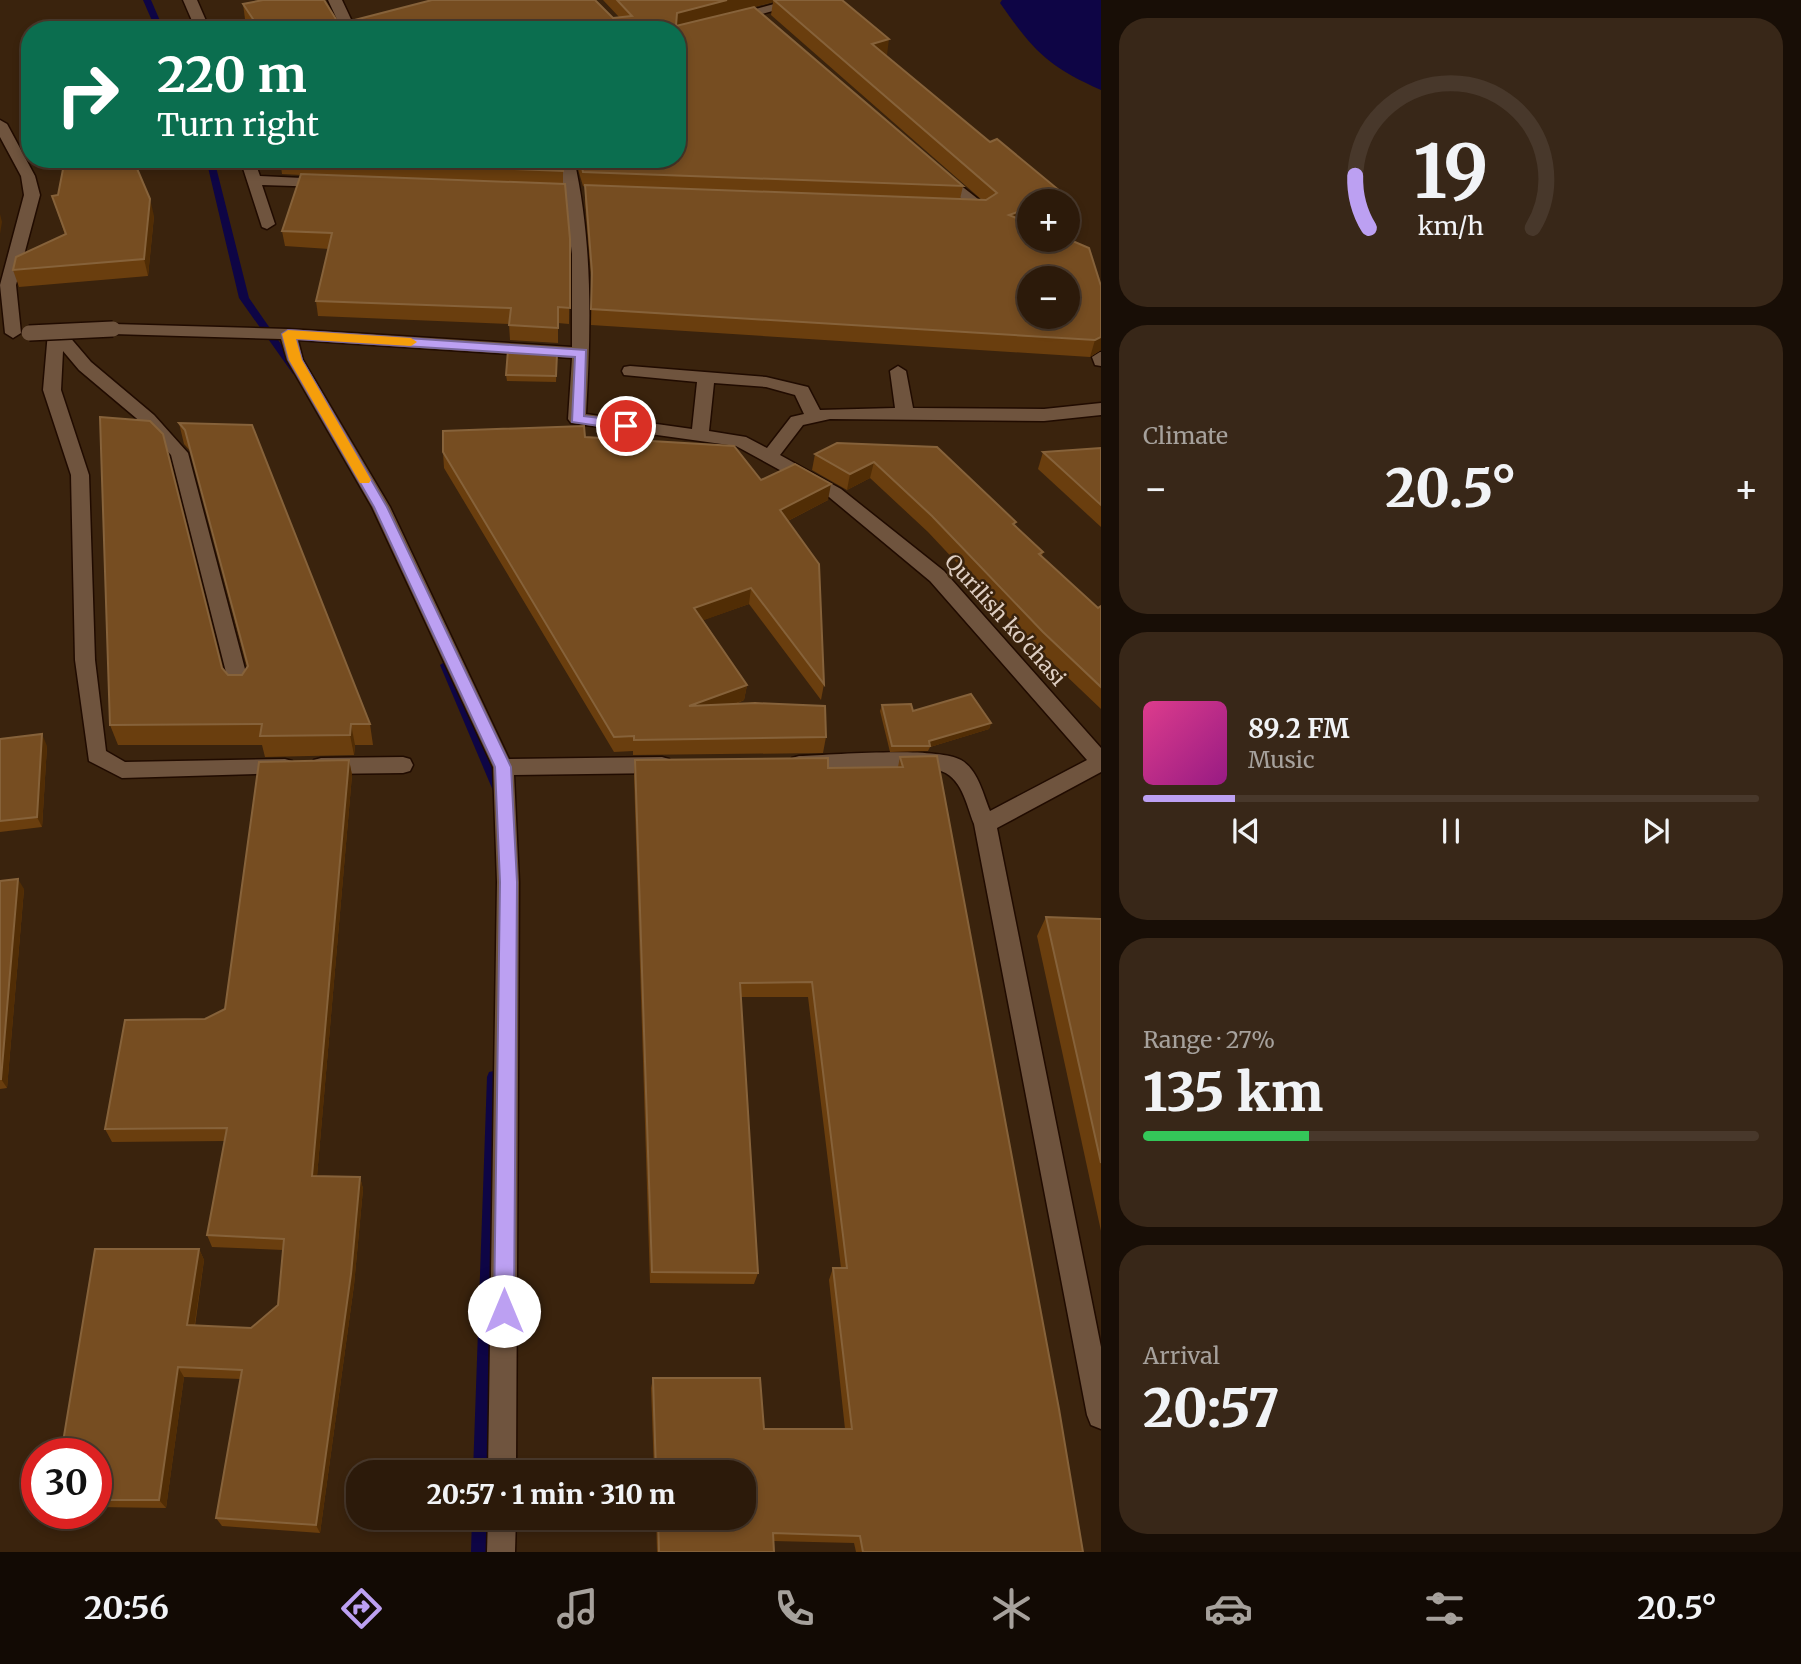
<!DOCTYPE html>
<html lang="en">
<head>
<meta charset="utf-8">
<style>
	:root { --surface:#2c1a0a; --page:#382718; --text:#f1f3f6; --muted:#a6a19c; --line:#48382b; --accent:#bca0f2 }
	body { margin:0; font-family:Merriweather,serif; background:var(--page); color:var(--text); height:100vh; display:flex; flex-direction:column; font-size:26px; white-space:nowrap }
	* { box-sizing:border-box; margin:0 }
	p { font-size:23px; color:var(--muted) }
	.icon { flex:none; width:38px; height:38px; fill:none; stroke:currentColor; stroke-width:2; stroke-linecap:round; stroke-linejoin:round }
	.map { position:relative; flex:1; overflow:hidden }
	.panel { display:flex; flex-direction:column; gap:18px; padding:18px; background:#180e06; width:700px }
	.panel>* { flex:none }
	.top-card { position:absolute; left:21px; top:21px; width:665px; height:147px; border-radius:28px; box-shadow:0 4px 10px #0003,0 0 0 2px var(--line); background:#0b6e4f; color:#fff; overflow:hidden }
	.controls { position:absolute; left:1017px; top:189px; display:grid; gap:14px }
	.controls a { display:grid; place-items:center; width:63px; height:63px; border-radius:50%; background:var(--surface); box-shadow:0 4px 10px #0003,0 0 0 2px var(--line); font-size:35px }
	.speed { position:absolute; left:21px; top:1438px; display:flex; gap:14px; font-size:35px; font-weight:700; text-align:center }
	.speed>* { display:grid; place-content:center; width:91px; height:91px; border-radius:50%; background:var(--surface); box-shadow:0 4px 10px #0003,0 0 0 2px var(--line); line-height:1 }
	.speed .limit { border:10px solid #d22; background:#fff; color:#111 }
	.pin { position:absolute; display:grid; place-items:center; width:60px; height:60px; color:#fff; margin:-30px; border:4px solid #fff; border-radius:50%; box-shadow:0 2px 7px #0007 }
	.me { position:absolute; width:77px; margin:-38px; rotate:0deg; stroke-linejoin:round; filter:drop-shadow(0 0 5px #0008) }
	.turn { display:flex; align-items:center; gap:24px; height:147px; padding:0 21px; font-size:32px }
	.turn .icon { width:91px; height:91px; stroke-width:2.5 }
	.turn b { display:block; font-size:49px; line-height:60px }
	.big { font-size:52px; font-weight:800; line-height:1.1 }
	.panel .card { flex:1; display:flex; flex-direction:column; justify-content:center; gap:10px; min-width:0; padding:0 24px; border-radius:28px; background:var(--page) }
	.panel .dial { align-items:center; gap:0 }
	.dial svg { height:182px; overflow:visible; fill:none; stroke:var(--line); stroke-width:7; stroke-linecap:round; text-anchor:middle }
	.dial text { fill:var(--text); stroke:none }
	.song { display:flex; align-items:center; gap:21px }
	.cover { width:84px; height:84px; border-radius:10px; background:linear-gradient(135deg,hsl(330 70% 55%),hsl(310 70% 35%)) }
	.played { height:7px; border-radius:4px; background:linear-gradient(90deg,var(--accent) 15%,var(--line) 15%) }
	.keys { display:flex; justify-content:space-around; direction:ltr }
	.heat { display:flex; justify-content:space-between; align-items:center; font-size:38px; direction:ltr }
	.charge { height:10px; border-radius:5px; background:linear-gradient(90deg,#34c759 27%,var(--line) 0) }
	.trip { position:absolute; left:346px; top:1460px; width:410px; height:70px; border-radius:28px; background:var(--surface); box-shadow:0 4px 10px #0003,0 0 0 2px var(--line); font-weight:800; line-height:70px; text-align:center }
	.tab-bar { display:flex; height:112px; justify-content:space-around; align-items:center; background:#120a04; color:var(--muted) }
	.tab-bar .icon { width:49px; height:49px }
	.tab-bar .on { color:var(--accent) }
	.tab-bar b { font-size:32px; color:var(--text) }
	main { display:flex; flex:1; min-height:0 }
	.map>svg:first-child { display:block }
</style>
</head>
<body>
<main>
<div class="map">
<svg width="1101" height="1552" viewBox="0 0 1101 1552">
	<rect width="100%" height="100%" fill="#3a230d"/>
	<!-- water -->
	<path fill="#0e0545" d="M1002,0H1101V90C1047,66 1033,50 1000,3Z"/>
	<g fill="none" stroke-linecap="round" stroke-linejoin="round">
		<!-- stream -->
		<g fill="#0e0545" fill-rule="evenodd">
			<path d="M143,0H151L164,30H156Z"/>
			<path d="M206,159H214L249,298L299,370V374H293L239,298Z"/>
			<path d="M446,661L452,665L506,793L504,797H496L494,793L440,665Z"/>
			<path d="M494,1071L499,1072L501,1077L489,1472H473L487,1077L489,1072Z"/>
			<path d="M472,1517H488L487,1552H471Z"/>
		</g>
		<defs>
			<g id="minor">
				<path d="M183,0H197L210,30H196Z"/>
				<path d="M328,0H342L356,30H342Z"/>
				<path d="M789,0H811L677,38V30Z"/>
				<path d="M0,120L7,124L35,176L40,195L16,285L21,333L13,338L5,333L0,285L24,195L21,176L0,137Z"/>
				<path d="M240,159H254L260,176L324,179L331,183L324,187L262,185L275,224L267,229L262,227Z"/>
				<path d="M560,159H574C593,244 591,329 586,414L692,429L697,382L624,375L622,371L624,367L630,366L766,377L808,387L820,410L895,408L890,371L898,366L906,371L913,408L1044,409L1101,403V415L1044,421L830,419L803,425L780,455L841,489L944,571L1101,748V772L997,828L1101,1347V1429L1091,1425L1087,1415L974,824C966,804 962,776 938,770L799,772L792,770L789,764L792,758L799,756C832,755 936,746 961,760C978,770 983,794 990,811L1087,760L930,581L829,497L736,446L571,423L568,419L572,358L298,340L303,360L390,507L509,759L662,757L669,759L672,765L669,771L662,773L514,775L519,882L516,1472H488L497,882L493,767L372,507L287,360L281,339L113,334L105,329L113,324L288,329L572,347V254ZM714,383L766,387L795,395L804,414L791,417L767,448L746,437L709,431Z"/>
				<path d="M941,170L987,206V212H977L936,177L934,174Z"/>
				<path d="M56,327L62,328L91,362L154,415L188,453L250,688L247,693H233L230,688L171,455L142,423L79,370L63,351L61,390L89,475L95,660L106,751L125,762L285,759L292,761L295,767L292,773L122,778L89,761L75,660L71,475L43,390L48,332Z"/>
				<path d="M1100,352H1101V366L1095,365L1092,357Z"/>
				<path d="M403,757L410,759L413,765L410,771L403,773L321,774L314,772L311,766L314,760L321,758Z"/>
				<path d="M488,1517H516L515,1552H487Z"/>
			</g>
		</defs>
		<!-- minor casing -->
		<use href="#minor" stroke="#200b00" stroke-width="3"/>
		<!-- minor -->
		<use href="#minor" fill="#6f543e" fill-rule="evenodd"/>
		<defs>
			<path id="minor-bridge" d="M29,333L113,329"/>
		</defs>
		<!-- minor-bridge casing -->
		<use href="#minor-bridge" stroke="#200b00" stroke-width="18" stroke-linecap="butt"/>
		<!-- minor-bridge -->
		<use href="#minor-bridge" stroke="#6f543e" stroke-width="15"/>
	</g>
	<!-- wall -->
	<g fill="#6a3e0e" fill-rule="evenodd">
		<path d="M603,0H842L887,55L885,56L990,142L1066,196L1064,201H1029V240L1101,286V350L1090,357L591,325L592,288L585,201V187L583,186L575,159H677L253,30L245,19L243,4L339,24L619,17ZM773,2L771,15L982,200L960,199L963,186L754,7Z"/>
		<path d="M280,159L563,171V184L570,239L569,324L558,323V343L510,340L509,324L318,316L316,301L329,249L285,246L282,231L301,175L282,174Z"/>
		<path d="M52,196L154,216L148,276L19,287L13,270L65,235Z"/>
		<path d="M557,354L556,382L507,381L506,375Z"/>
		<path d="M179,423L252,425L370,724L373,745H355L354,755L265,757L262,745H118L110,725L222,668L228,675H242L247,667L191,452L184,444Z"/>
		<path d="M585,437L761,480L828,500L788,521L824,684L821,700L749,604L703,620L747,685L744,700L736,704L826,737L823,753L633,755V751L614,752L444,468L443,452Z"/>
		<path d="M837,443L1015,525L1043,552L1042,556L1098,608L1101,606V709L1037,648L928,532L870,478L847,490L812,470L815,454Z"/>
		<path d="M1101,448V527L1038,469L1043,452Z"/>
		<path d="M882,705L913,711L991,723L989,729L930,747L928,751L890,752L880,711Z"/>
		<path d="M0,739L47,746L42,827L0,832Z"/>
		<path d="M900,757L1083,1552H856L854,1543L773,1541L774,1552H657L656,1517H744V1472H654L651,1388L653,1378L764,1429H845L829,1280L833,1268H841L808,997H740L758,1273L754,1284L650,1283L634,776L635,760L828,768L898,767Z"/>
		<path d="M349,760L352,775L317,1176L360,1177L363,1189L354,1285L320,1533L222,1526L216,1518L241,1379L184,1377L166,1508L96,1507V1454L199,1249L204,1260L195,1326L251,1328L278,1305L283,1250L212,1247L207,1235L225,1141L112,1142L105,1129L205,1019L225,1009Z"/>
		<path d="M0,881L24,889L7,1088L0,1089Z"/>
		<path d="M1046,917L1101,919V1231L1037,936Z"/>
	</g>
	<!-- shaded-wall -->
	<g fill="#512d05">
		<path d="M727,0H773V2L676,27L677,13Z"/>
		<path d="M889,39L887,55L869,60L872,44Z"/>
		<path d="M1066,196L1064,201H1050Z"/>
		<path d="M150,199L154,216L148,276L144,259Z"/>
		<path d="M1029,208V223L1009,215Z"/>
		<path d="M0,214L2,222L0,234Z"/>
		<path d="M1101,337V350L1090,357L1095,340Z"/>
		<path d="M874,462L870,478L847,490L850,474Z"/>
		<path d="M831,484L828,500L778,526L780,510Z"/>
		<path d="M751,588L749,604L693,624L694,608Z"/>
		<path d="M747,685L744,700L687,722L689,706Z"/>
		<path d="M991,723L989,729L930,747L929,741Z"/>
		<path d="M351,724L355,745L354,755L350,735Z"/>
		<path d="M42,734L47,746L42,827L37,817Z"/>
		<path d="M349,760L352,775L316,1188L312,1176Z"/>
		<path d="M18,879L24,889L7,1088L1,1079Z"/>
		<path d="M360,1177L363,1189L354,1285L320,1533L316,1525Z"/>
		<path d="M199,1249L204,1260L193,1335L187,1325Z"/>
		<path d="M178,1367L184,1377L166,1508L159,1500Z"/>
	</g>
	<!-- building -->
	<g fill="#764d21" stroke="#86623a" stroke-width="2" fill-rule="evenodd">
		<path d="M263,0H324L339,24L432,0H595L613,18L632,16L617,0H727L677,13L676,26L754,7L963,186L583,172L580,159H677V30H253L255,22L243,4Z"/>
		<path d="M774,0H842L889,39L872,44L990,142L997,139L1066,196L1050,201H1029V208L1009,215L1029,223V240L1068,239L1089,248L1101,286V337L1095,340L591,309L592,272L585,185L986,200L997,193ZM1029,278H1068V317H1029Z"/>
		<path d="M65,159H133L150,199L144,259L13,270L16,257L66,234L52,196L58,195Z"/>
		<path d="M561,159L563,171L280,160V159Z"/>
		<path d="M301,174L565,184L570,239V308L558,307V328L509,325L511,308L316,301L332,233L282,231Z"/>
		<path d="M508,350L557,354L556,376L506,375Z"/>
		<path d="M100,417L150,421L163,434L222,668L228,675H242L248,666L185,430L179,423L252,425L370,724H351L350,735L260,736L262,724L110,725Z"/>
		<path d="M584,426L585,437L734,446L761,480L795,464L831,484L780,510L819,564L824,684L751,588L694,608L747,685L689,706L755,703L825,706L826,737L634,740V736L614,737L443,452V431Z"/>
		<path d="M837,443L937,447L1016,522L1013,524L1043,552L1039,554L1098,608L1101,606V687L1043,632L932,516L874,462L850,474L815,454Z"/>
		<path d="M1101,448V505L1043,452Z"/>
		<path d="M971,694L991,723L929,741L930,746H892L882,705L911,704L913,711Z"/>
		<path d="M42,734L37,817L0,821V739Z"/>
		<path d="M937,756L1059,1409L1083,1552H863L860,1536L773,1533L774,1552H659L658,1517H744V1472H656L653,1378H760L764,1429H852L833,1268H847L812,982L740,983L758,1273L652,1272L635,760L828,758V768L903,767L900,757Z"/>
		<path d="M349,760L312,1176L360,1177L351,1274L316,1525L216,1518L242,1370L178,1367L159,1500H96V1454H61L95,1249H199L187,1325L251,1328L278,1305L284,1239L207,1235L227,1128L105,1129L125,1020L205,1019L225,1009L259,762Z"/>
		<path d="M18,879L1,1079H0V881Z"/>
		<path d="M1046,917L1101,919V1163Z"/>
	</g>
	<!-- route -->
	<path fill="#bca0f2" stroke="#7a689d" stroke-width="2" d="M288,330L586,350L584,416L626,421L633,426L626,430L572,422L575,357L296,339L302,360L387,507L511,767L517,882L514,1311L511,1318L504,1321L497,1318L494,1311L500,882L495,767L374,507L289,360L282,334Z"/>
	<!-- slow -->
	<path fill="#f59e0b" d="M288,330L411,338L417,342L411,346L296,339L302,360L371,480L369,483H360L289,360L282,334Z"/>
	<g text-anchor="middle" stroke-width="5" stroke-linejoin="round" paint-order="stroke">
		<!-- street labels -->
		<g font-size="21" fill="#decec2" stroke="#3a230d">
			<text transform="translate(1005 620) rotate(48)" y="7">Qurilish ko'chasi</text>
		</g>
	</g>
</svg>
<div class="controls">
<a>+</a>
<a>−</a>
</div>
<div class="speed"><div class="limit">30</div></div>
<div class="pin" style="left:626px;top:426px;background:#d93025"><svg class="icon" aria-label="arrive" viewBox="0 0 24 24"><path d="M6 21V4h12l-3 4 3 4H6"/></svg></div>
<svg class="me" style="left:504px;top:1311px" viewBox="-20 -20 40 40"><circle r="19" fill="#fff"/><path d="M0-13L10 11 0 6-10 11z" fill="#bca0f2"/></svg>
<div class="trip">20:57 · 1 min · 310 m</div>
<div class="top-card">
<div class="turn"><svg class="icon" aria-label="right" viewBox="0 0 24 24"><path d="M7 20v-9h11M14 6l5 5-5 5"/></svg><div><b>220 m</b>Turn right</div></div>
</div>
</div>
<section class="panel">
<div class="card dial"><svg viewBox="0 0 100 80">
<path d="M14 69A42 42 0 1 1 86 69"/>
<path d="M14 69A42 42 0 0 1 8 46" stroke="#bca0f2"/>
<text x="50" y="56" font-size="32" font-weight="700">19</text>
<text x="50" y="72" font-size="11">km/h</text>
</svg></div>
<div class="card"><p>Climate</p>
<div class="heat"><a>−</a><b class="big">20.5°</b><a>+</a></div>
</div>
<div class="card">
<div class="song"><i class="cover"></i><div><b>89.2 FM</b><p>Music</p></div></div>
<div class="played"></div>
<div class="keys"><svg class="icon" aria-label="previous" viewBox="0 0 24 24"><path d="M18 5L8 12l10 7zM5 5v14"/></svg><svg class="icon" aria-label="pause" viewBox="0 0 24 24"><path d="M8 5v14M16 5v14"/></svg><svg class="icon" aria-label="next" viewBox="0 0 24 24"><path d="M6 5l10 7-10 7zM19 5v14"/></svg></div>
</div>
<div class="card"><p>Range · 27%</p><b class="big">135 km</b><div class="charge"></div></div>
<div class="card"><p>Arrival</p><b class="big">20:57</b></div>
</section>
</main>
<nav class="tab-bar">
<b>20:56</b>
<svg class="icon on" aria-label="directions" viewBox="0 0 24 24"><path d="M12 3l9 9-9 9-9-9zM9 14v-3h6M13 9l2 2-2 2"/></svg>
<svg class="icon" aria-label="music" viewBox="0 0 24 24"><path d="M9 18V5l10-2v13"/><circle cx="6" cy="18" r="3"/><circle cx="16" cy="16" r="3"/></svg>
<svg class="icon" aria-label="phone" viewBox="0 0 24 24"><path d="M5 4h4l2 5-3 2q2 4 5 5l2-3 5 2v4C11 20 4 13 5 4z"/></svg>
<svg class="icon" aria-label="climate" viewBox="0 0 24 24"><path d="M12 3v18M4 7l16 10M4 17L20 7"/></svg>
<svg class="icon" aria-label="car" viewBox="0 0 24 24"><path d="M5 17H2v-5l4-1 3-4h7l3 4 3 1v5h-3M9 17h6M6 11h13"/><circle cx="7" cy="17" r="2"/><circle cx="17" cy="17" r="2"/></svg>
<svg class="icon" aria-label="filters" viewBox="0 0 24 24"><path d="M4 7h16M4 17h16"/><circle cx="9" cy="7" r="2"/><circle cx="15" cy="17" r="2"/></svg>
<b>20.5°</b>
</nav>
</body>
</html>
